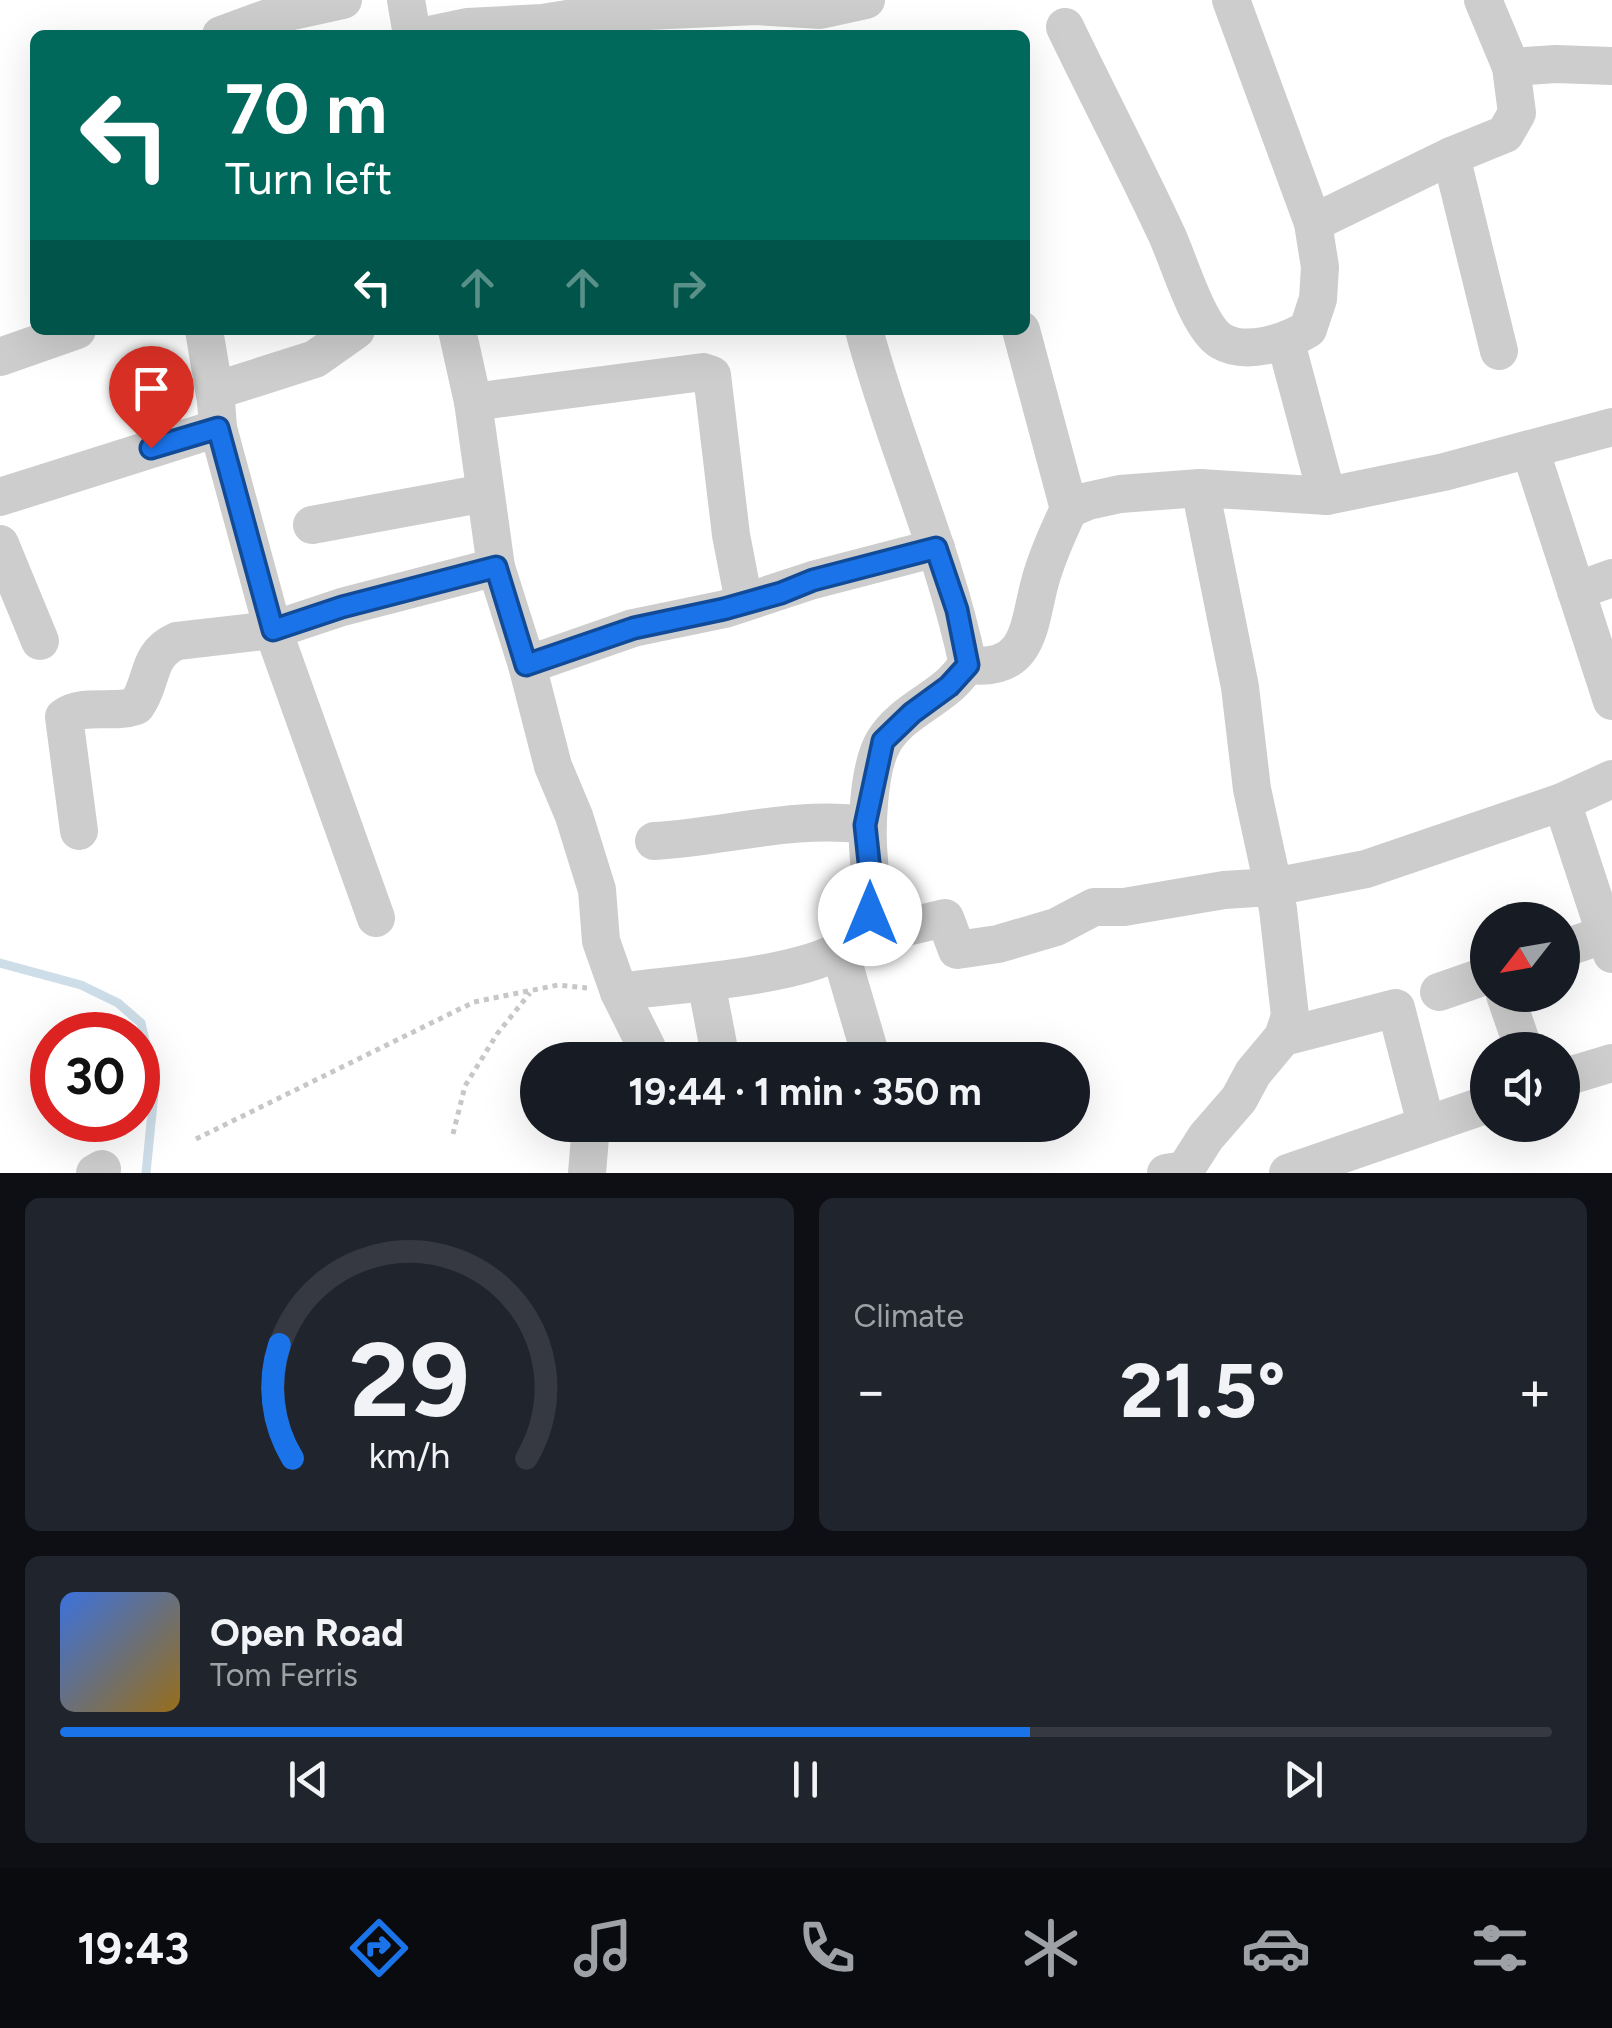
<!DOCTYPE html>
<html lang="en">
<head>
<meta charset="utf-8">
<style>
	:root { --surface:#171b24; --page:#20242c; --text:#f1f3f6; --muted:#9ea1a6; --line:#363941; --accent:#1a73e8 }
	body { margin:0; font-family:Figtree,sans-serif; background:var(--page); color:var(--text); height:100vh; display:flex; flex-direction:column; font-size:38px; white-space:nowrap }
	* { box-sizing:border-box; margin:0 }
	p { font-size:32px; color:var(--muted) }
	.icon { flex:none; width:55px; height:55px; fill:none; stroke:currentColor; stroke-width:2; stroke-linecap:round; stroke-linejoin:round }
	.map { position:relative; height:1173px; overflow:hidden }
	.side { display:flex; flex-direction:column; gap:25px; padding:25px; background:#0d0f14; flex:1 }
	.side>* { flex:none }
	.guide { position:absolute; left:30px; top:30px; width:1000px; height:305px; border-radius:15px; box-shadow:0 10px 40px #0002; background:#00695c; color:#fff; overflow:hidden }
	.needle { width:65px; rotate:239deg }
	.fabs { position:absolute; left:1470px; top:902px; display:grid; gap:20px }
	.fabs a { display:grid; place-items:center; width:110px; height:110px; border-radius:50%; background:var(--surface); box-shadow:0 10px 40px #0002; font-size:50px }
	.speed { position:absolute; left:30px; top:1012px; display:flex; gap:20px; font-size:50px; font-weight:700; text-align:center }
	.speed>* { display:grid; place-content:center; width:130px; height:130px; border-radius:50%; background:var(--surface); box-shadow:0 10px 40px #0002; line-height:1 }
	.speed .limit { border:15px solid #d22; background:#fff; color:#111 }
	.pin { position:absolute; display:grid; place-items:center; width:85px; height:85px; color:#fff; margin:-102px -42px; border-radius:50% 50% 50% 0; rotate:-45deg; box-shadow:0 0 10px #0007 }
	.pin .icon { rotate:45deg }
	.me { position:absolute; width:110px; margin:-55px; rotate:0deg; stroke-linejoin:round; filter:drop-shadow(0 0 8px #0008) }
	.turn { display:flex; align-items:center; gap:35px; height:210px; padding:0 30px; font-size:45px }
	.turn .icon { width:130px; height:130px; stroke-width:2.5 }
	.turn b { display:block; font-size:70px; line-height:85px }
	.lanes { display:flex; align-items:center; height:95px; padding:0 30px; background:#0003; justify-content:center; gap:50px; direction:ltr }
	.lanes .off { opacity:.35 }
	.big { font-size:75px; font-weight:700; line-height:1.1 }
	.side .card { flex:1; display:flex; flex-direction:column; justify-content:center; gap:15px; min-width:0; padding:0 35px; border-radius:15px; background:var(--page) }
	.side .dial { align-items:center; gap:0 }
	.dial svg { height:260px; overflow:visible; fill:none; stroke:var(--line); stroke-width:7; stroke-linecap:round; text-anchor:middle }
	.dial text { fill:var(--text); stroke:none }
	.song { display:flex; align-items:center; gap:30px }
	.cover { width:120px; height:120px; border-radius:15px; background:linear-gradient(135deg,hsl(220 70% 55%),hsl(40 70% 35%)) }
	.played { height:10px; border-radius:5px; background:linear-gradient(90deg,var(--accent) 65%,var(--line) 65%) }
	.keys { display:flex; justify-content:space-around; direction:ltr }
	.heat { display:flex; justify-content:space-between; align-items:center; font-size:55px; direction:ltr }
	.side .tiles { flex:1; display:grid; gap:25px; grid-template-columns:1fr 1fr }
	.card:last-child { grid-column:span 2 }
	.trip { position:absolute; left:520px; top:1042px; width:570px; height:100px; border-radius:50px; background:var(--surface); box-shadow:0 10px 40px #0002; font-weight:700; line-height:100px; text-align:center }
	.tabs { display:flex; height:160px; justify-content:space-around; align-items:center; background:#090b0e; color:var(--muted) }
	.tabs .icon { width:70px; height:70px }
	.tabs .current { color:var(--accent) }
	.tabs b { font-size:45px; color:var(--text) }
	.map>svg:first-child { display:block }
</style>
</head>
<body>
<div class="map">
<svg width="1612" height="1173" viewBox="0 0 1612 1173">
	<rect width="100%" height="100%" fill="#fff"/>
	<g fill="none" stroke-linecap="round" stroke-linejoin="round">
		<!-- stream -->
		<path stroke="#cedee9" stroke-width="9" d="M0,963L81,985L118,1003L141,1023L155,1083L146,1173"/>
		<!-- path -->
		<g stroke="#c7c7c7" stroke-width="5" stroke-dasharray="5 5" stroke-linecap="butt">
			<path d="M453,1134L465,1086L497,1034L530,993"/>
			<path d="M196,1139L474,1002L558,985L587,988"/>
		</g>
		<!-- minor -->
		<g stroke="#cdcdcd" stroke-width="38">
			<path d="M406,0L412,35"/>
			<path d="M1065,27C1098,96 1134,164 1166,233C1179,260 1197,326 1221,341C1246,356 1287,342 1308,329L1318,299L1320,267L1313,223L1231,0"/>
			<path d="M221,35L279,14L343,0"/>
			<path d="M429,35L467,27L542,23L605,13L756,6L820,10L866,0"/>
			<path d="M1511,67L1556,64L1612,66"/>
			<path d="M1451,156L1499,351"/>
			<path d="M1313,223L1451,156L1505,134L1517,113L1511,67L1483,0"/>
			<path d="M204,330L216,401"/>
			<path d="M457,330L473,402L496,567L527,665L553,766L574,816L597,890L601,941L619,992L647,1048L645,1060"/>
			<path d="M864,330C894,443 944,550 968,665"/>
			<path d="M1021,330L1069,509"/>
			<path d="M1286,343L1327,496"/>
			<path d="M0,357L77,330"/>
			<path d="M473,402L703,372L712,375L731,535L744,602"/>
			<path d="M218,428L273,630L376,918"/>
			<path d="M1530,449L1612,701"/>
			<path d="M0,497L218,428L216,401L221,389L315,359L356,330"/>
			<path d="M312,525L485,493"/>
			<path d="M0,544L40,641"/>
			<path d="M1576,591L1612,578"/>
			<path d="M527,665L633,628L725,609L813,580L936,548"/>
			<path d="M968,665C1034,673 1028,619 1042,575C1049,552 1059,530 1069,509L1088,501L1120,494L1200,488L1327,496L1444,472L1612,427"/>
			<path d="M1562,802L1612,954"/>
			<path d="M79,831L64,717C83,703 113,714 136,706C154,682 145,655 177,641L273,630L342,607L496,567"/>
			<path d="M654,841C725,837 795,815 865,825"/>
			<path d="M855,939L945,918L957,950L998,944L1056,927L1094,907H1124L1224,890L1273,887L1366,869L1562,802L1612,779"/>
			<path d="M839,948L872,1060"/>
			<path d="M1562,949L1612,932"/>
			<path d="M706,982L721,1060"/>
			<path d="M619,992C676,983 814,978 855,940C875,920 871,886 869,860C866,830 868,767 884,741C898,717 927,704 947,687C955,681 961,672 968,665"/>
			<path d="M1439,992L1488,975"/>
			<path d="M1505,995L1524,1050"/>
			<path d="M1283,1037L1396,1008L1426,1124"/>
			<path d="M1562,1078L1612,1063"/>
			<path d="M95,1173L102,1169"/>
			<path d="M587,1173L591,1125"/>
			<path d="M1166,1173L1185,1170L1206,1137L1239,1099L1253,1073L1283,1037L1290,1016L1278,909L1252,789L1240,687L1200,488"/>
			<path d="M1288,1173L1488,1104"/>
		</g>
	</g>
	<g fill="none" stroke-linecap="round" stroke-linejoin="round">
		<defs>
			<path id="route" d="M151,448L218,428L273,630L342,607L496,567L526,665L634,628L724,609L781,593L813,580L936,548L957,610L968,665L949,686L912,713L883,741L865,825L871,881L870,914"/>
		</defs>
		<!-- route casing -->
		<use href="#route" stroke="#114b97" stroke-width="25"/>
		<!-- route -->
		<use href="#route" stroke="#1a73e8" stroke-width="18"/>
	</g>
</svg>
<div class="fabs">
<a><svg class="needle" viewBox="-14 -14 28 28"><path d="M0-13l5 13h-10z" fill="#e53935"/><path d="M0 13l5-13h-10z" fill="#9ea1a6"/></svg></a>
<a><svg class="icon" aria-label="sound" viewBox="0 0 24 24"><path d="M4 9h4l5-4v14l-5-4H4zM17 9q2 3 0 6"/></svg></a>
</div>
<div class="speed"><div class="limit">30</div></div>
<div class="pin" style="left:151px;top:448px;background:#d93025"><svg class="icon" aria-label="arrive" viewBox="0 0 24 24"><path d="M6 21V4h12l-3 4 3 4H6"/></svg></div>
<svg class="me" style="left:870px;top:914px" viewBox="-20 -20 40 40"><circle r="19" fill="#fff"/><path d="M0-13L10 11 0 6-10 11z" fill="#1a73e8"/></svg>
<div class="trip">19:44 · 1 min · 350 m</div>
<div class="guide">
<div class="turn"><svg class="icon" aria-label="left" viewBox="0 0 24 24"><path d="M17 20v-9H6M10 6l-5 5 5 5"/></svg><div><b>70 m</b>Turn left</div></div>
<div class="lanes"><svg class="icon" aria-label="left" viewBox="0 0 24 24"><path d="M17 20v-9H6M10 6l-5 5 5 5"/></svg><svg class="icon off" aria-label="ahead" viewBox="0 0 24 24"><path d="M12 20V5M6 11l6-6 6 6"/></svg><svg class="icon off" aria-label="ahead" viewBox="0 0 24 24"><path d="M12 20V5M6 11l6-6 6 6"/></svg><svg class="icon off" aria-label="right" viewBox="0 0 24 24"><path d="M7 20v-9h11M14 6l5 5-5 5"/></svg></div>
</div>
</div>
<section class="side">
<div class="tiles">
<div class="card dial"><svg viewBox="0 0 100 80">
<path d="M14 69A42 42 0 1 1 86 69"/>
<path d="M14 69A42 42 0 0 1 10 34" stroke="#1a73e8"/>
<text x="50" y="56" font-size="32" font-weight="700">29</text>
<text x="50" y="72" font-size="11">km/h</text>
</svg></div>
<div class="card"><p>Climate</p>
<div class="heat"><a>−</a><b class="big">21.5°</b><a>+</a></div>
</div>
<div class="card">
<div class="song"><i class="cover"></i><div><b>Open Road</b><p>Tom Ferris</p></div></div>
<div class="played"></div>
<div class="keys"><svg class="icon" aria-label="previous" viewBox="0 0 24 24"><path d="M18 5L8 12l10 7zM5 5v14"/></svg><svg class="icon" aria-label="pause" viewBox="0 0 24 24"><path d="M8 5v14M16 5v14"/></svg><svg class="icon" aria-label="next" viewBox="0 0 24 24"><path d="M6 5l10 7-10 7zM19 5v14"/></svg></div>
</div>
</div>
</section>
<nav class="tabs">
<b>19:43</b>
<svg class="icon current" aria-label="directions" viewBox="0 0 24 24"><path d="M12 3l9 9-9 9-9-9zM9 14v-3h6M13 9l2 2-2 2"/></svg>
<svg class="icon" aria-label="music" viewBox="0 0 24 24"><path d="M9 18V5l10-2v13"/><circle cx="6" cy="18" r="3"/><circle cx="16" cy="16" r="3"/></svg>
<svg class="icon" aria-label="phone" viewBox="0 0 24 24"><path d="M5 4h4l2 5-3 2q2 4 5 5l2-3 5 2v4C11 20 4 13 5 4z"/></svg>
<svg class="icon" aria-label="climate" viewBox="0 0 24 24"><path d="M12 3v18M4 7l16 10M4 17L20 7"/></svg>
<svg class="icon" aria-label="car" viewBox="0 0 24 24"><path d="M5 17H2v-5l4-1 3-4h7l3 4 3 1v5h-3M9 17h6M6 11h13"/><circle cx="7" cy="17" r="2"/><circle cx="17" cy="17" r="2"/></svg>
<svg class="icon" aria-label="filters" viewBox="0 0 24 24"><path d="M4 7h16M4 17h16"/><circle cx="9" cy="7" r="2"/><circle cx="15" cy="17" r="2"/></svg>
</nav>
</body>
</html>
